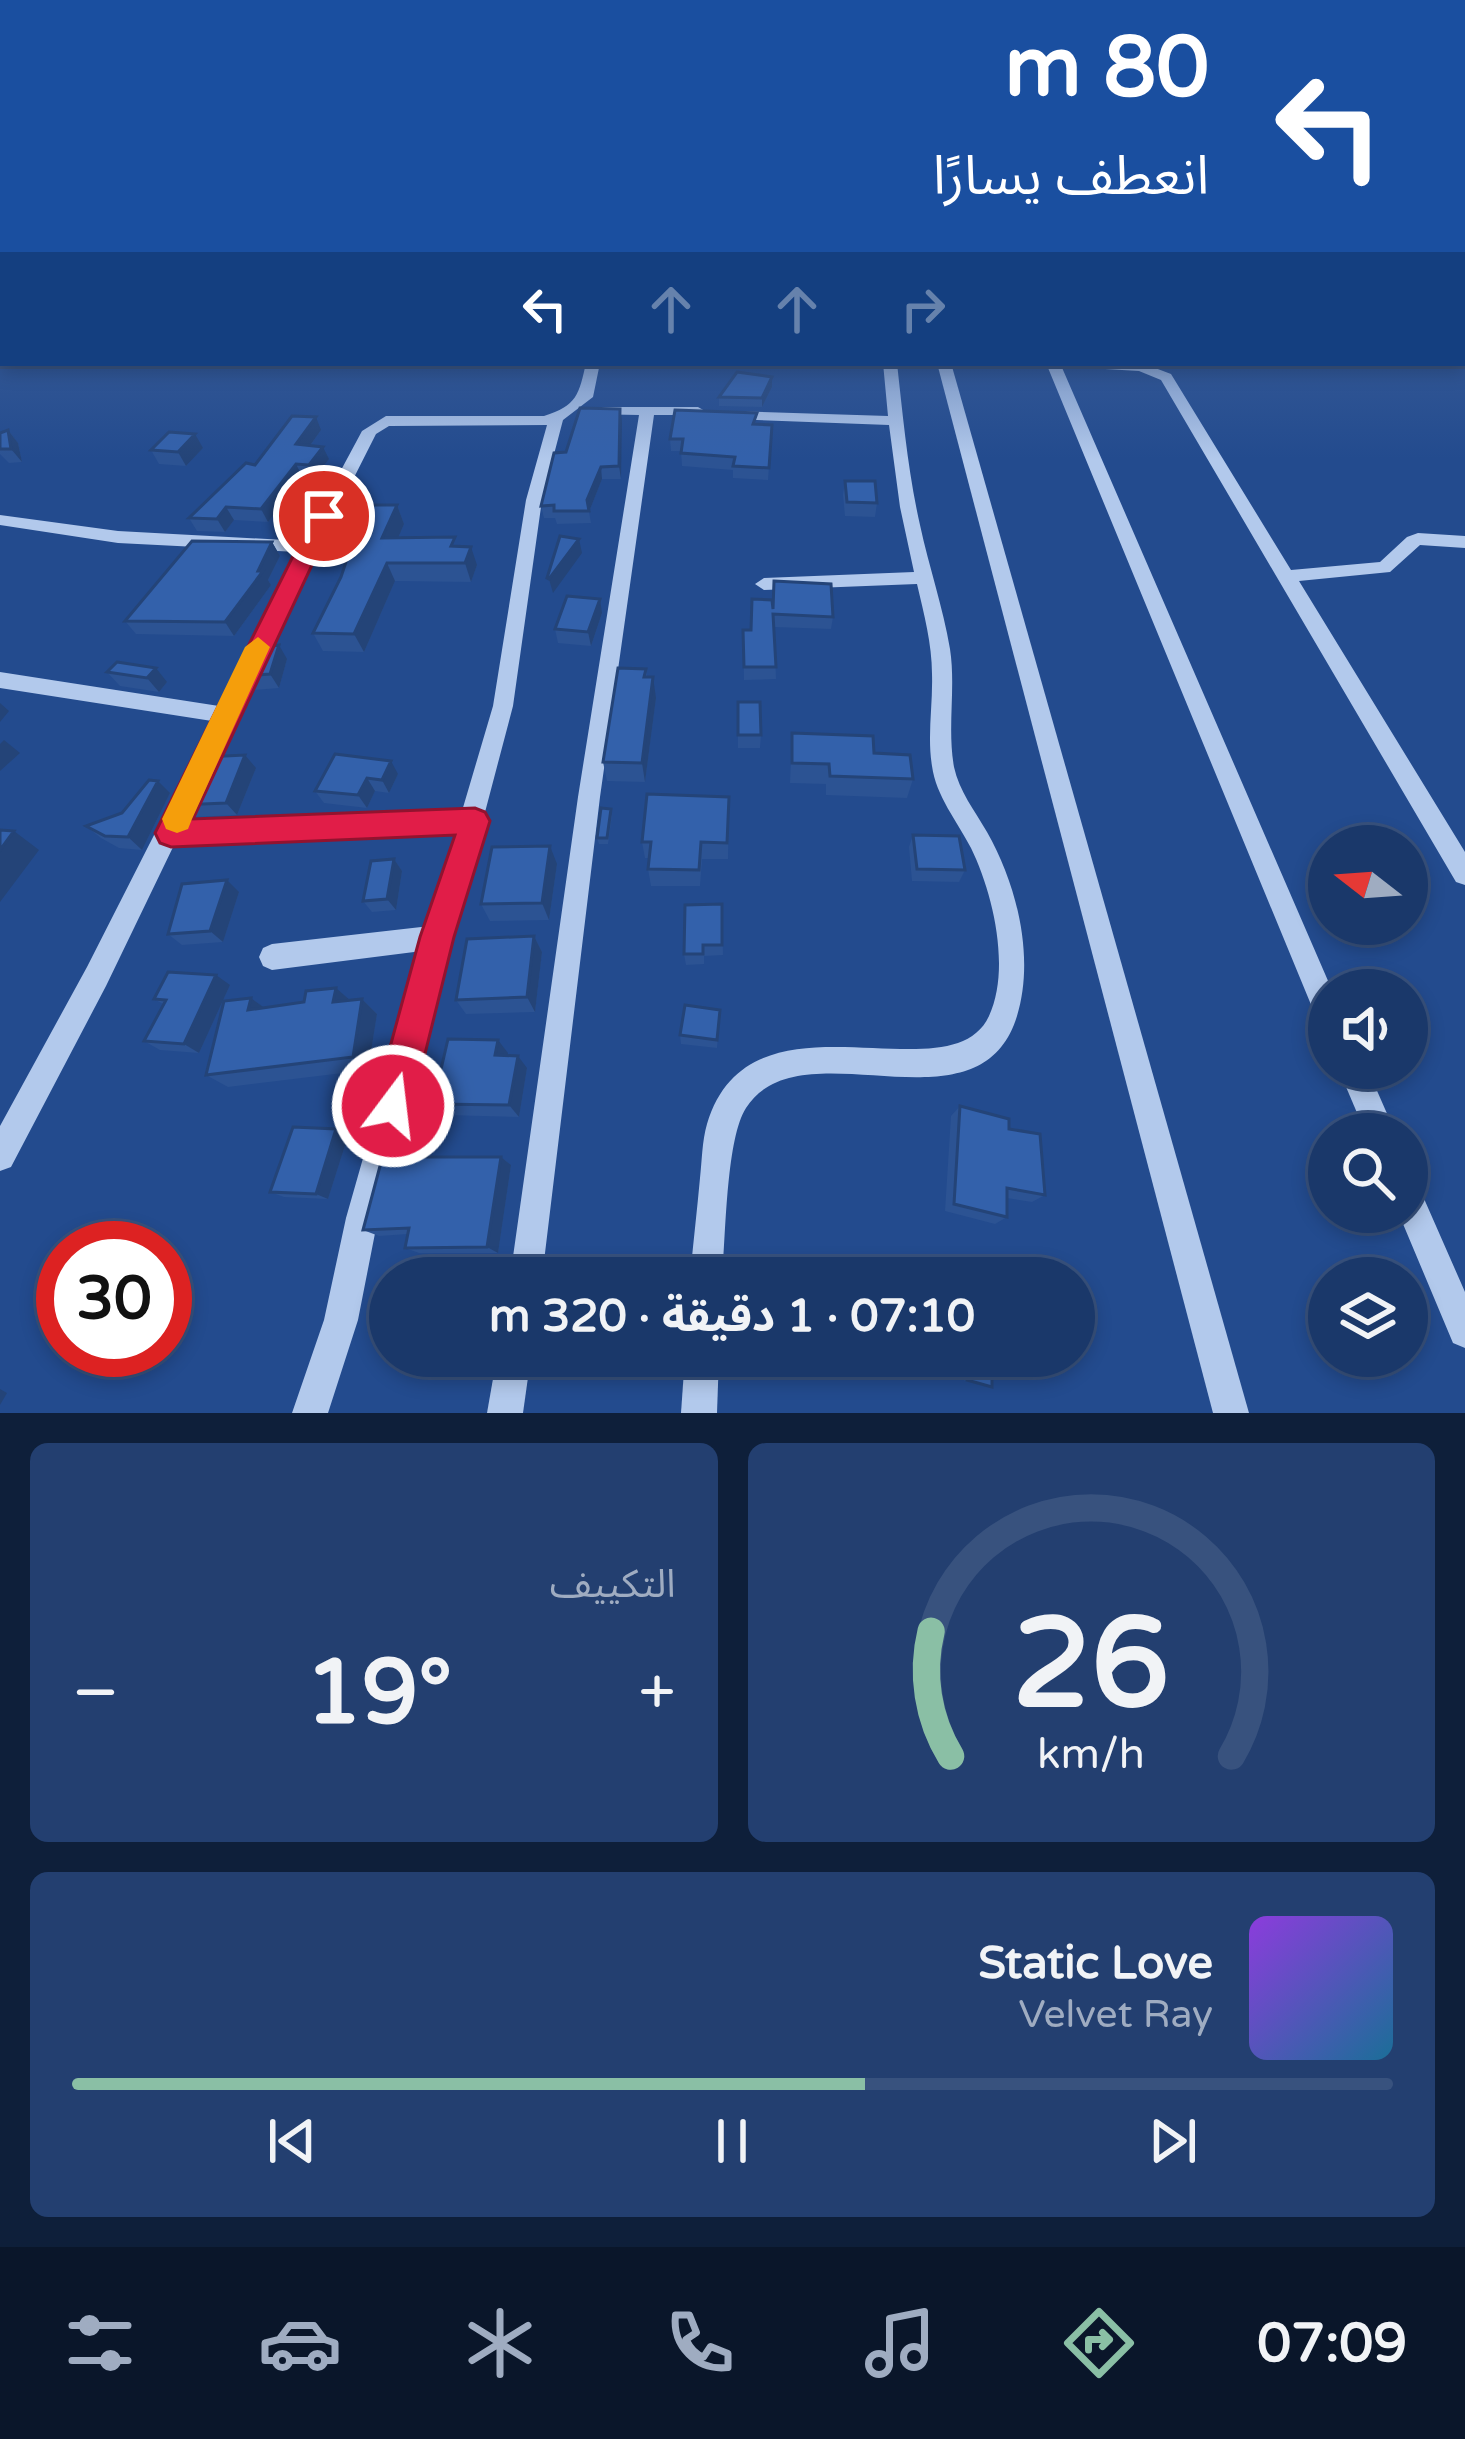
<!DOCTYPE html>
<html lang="ar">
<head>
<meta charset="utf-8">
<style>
	:root { --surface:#1a386a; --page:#233f70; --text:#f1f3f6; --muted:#9facc1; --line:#38527e; --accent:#8abfa5 }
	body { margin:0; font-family:"Varela Round","Noto Sans Arabic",sans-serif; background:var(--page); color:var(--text); direction:rtl; height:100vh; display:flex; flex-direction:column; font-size:45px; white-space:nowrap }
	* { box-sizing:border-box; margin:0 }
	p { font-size:39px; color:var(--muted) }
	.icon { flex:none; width:66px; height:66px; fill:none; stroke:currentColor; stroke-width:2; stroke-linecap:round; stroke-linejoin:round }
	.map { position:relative; height:1413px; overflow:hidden; direction:ltr }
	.panel { display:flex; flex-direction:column; gap:30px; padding:30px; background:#0e1f3a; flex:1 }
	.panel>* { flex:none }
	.banner { position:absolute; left:0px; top:0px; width:1467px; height:366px; box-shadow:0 6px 18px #0003,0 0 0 3px var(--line); direction:rtl; background:#1a4fa0; color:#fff; overflow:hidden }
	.needle { width:78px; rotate:287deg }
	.fabs { position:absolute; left:1308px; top:825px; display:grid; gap:24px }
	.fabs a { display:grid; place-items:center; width:120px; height:120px; border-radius:50%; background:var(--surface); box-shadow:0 6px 18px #0003,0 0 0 3px var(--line); font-size:60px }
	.speed { position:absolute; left:36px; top:1221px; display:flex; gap:24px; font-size:60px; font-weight:700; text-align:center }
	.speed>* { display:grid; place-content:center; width:156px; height:156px; border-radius:50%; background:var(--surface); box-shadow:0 6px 18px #0003,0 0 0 3px var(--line); line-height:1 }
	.speed .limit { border:18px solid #d22; background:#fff; color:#111 }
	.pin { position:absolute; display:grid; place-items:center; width:102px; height:102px; color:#fff; margin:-51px; border:6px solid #fff; border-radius:50%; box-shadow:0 3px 12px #0007 }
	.me { position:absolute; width:132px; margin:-66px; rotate:15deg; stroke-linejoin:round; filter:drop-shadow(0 0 9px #0008) }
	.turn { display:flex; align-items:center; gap:42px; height:252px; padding:0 60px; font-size:54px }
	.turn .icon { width:156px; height:156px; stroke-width:2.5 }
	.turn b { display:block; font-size:84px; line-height:102px }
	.lanes { display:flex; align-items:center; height:114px; padding:0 60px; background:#0003; justify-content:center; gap:60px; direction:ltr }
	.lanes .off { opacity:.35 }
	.big { font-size:90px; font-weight:700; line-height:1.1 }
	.panel .tile { flex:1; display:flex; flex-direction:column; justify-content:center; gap:18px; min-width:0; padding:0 42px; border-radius:18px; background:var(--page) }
	.panel .dial { align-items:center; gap:0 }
	.dial svg { height:312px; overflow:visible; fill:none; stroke:var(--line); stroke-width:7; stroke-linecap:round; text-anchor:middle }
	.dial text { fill:var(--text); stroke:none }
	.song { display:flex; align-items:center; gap:36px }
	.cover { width:144px; height:144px; border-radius:18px; background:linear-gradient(135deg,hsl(270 70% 55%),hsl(200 70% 35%)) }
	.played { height:12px; border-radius:6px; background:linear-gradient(90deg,var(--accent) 60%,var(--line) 60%) }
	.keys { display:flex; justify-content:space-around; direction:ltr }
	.heat { display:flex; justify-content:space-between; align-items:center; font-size:66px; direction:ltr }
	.panel .tiles { flex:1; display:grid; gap:30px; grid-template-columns:1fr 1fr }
	.tile:last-child { grid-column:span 2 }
	.trip { position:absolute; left:369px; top:1257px; width:726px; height:120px; border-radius:60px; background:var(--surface); box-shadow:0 6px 18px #0003,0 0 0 3px var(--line); font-weight:700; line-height:120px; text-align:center; direction:rtl }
	.dock { display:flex; height:192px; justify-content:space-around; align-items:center; background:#0a162a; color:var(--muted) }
	.dock .icon { width:84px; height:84px }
	.dock .on { color:var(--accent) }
	.dock b { font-size:54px; color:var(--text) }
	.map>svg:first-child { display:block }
</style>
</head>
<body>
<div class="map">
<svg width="1465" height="1413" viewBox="0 0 1465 1413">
	<rect width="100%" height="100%" fill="#234b8e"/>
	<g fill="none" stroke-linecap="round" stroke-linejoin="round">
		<!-- minor -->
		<g fill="#b2c9ec" fill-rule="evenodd">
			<rect x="1464" y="261" width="1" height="8"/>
			<path d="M586,363H600L593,397L563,420L542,500L513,706L484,816L487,821L481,829L378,1218L358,1320L328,1413H292L324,1320L346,1218L422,951L272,970L263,966L259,957L263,948L272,944L430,926L457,832L175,843L106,986L11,1167L0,1171V1126L87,967L212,721L0,688V672L219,706L297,552L118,543L0,525V515L118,531L303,541L362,431L386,416H544C577,406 579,394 586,363ZM547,425L526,500L493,706L462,811L185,822L286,612L376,434L389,426Z"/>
			<path d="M883,363H897C903,417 908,472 920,525C929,567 943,607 950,649C956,688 947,728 954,767C959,791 975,811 987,832C1017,885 1035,957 1017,1016C979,1140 801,1022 746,1108C726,1139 726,1237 722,1278H690C693,1245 697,1211 700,1178C702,1161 702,1141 707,1124C750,979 950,1100 989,1016C1011,968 993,893 971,848C957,821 936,796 932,766C927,735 933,705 932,674C932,644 924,614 917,584L764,590L755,584L764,578L914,572L900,507L889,425L729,419L722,415L729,411L888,416Z"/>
			<path d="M937,363H951L1249,1413H1213Z"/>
			<path d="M1046,363H1060L1332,990H1329V1028L1319,1024Z"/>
			<path d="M1064,363H1142L1171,374L1291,570L1380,562L1407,537L1418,533L1465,536V548L1420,545L1390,572L1299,581L1465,852V885L1456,882L1161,380L1139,371L1071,367Z"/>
			<path d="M592,407H698L705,411L698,415H654L600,797L542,1278H510L578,797L639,415L587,414V408Z"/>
			<path d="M1338,1068H1367L1396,1134H1366Z"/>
			<path d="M1407,1180L1418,1185L1465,1292V1348L1453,1343L1398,1212H1407Z"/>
			<path d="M497,1356H531L523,1413H487Z"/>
			<path d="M685,1356H719L717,1413H681Z"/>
		</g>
	</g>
	<!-- wall -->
	<g fill="#2c5393">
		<path d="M772,387L762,407L719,406V397Z"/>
		<path d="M620,409L621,479H602L589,512L591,523L557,524L555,518H544L541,506L566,452Z"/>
		<path d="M757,425H772L768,480L733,478V470L682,466L681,451H671L670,439Z"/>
		<path d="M8,430L18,443L22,462L9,463L0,454V433Z"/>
		<path d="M321,430L310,446L329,459L315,477L302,476L268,522L234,520L225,532L197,531L189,518L255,465Z"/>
		<path d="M203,448L186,466L159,464L151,450Z"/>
		<path d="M845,481L877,503L875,517L845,516L843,495Z"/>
		<path d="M397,505L404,524L398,538L458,546L477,565L471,582L395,581L364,652L323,651L313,633L371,532Z"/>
		<path d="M272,542L280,556L268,580L271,585L234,636L136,634L125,621Z"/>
		<path d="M752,599L833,617L831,629L774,627L776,679L744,680L743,630H751Z"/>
		<path d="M602,613L591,646L558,643L555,629Z"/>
		<path d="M287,659L279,688L254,690L244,676Z"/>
		<path d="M646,669L647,677L656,698L645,782L607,781L603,762Z"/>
		<path d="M107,672L167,682L159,692L120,686Z"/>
		<path d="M738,702L761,735L760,748H738Z"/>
		<path d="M792,733L874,753L913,779L907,798L826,795V784L790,783Z"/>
		<path d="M335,754L398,774L389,793L375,791L367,808L324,803L315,791Z"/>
		<path d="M256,768L237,815L192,817L180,805Z"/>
		<path d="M170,793L142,850L119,848L101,838L86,826Z"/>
		<path d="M729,797L728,859H702L700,886H651L648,869L649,858H645L642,842Z"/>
		<path d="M612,815L608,844H599L597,838Z"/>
		<path d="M913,835L965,870L959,882L912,881L909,847Z"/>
		<path d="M394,859L402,871L396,910L372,912L363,901Z"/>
		<path d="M557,864L549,920L490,921L481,904Z"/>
		<path d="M239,892L223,942L182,945L168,934Z"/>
		<path d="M722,904L723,955L704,956V964L686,965L684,954Z"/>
		<path d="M534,936L542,952L535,1012L466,1014L456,1000Z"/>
		<path d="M230,985L199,1053L160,1050L144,1041L163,1004L154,999Z"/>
		<path d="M251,998L264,1008L362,999L377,1014L368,1070L228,1087L206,1075Z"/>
		<path d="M720,1010L717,1048L681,1044L680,1035Z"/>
		<path d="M508,1053L507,1056L527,1068L519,1117L445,1115L433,1104Z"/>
		<path d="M960,1106L1009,1129L1045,1195L1032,1202L1007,1198V1217L995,1224L945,1211L951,1116Z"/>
		<path d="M336,1129L348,1136L328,1199L284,1197L270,1192Z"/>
		<path d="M404,1157H501L511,1165L498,1253H419L405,1248L408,1234L379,1236L363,1230Z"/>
		<path d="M985,1258L1045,1278H976L977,1262Z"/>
		<path d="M963,1356H969L988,1387L963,1380Z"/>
	</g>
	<!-- shaded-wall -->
	<g fill="#244478">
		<path d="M772,377V387L762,407V398Z"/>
		<path d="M620,409L622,421L621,479L619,466Z"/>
		<path d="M316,417L321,430L302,457L296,444Z"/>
		<path d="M8,430L18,443L22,462L11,449Z"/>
		<path d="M195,434L203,448L186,466L178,452Z"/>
		<path d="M323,447L329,459L315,477L309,465Z"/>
		<path d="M296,464L302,476L268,522L261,509Z"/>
		<path d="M601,467L602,479L589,512L587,500Z"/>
		<path d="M397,505L404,524L390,557L382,538Z"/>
		<path d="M226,507L234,520L225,532L217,519Z"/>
		<path d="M579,539L582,553L553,593L549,579Z"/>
		<path d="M272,542L280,556L268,580L271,585L234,636L225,622L258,571Z"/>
		<path d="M471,547L477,565L471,582L465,563Z"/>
		<path d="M387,563L395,581L364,652L354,634Z"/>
		<path d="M600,599L602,613L591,646L588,632Z"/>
		<path d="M279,645L287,659L279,688L270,674Z"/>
		<path d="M156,668L167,682L159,692L147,678Z"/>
		<path d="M653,677L656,698L645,782L642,763Z"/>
		<path d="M0,703L9,711L0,722Z"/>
		<path d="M4,740L20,753L0,771V744Z"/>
		<path d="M245,755L256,768L237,815L226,803Z"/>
		<path d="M391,761L398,774L389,793L382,780Z"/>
		<path d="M367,778L375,791L367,808L358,795Z"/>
		<path d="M158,781L170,793L142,850L128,837Z"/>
		<path d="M14,831L39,850L0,902V850Z"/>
		<path d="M550,846L557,864L549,920L542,903Z"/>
		<path d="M394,859L402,871L396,910L387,899Z"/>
		<path d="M227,880L239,892L223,942L210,931Z"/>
		<path d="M534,936L542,952L535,1012L527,997Z"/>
		<path d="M216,975L230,985L199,1053L184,1044Z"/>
		<path d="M336,988L352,1002H333Z"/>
		<path d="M251,998L270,1012L248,1010Z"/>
		<path d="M362,999L377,1014L368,1070L353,1057Z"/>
		<path d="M498,1040L508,1053L505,1068L495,1055Z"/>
		<path d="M518,1056L527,1068L519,1117L509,1105Z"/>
		<path d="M336,1129L348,1136L328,1199L316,1194Z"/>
		<path d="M501,1157L511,1165L498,1253L487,1247Z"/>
		<path d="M0,1389L7,1393L0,1405Z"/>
	</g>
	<!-- building -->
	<g fill="#3361ab" stroke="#244478" stroke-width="3">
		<path d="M737,372L772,377L762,398L719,397Z"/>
		<path d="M580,408L620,409L619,466L601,467L587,500L589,511H554V505L541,506L554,453L566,452Z"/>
		<path d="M675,410L757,413L753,424L772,425L769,468L733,466L735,457L681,453L683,439H670Z"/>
		<path d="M292,416L316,417L296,444L323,447L309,465L296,464L261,509L226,507L217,519L189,518L246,463L255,465Z"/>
		<path d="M8,430L11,449H0V433Z"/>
		<path d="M169,432L195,434L178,452L151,450Z"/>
		<path d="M845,481H875L877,503L847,502Z"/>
		<path d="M372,505H397L382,538L455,537L451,546L471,547L465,563H387L354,634L313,633L341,577L356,532H371Z"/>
		<path d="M560,536L579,539L549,579L547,578Z"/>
		<path d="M192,541L272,542L258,571H263L225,622L125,621Z"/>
		<path d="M774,581L831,584L833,617L773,614L776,667H744L743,630H751L752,599L772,600L773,609Z"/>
		<path d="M567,596L600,599L588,632L555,629Z"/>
		<path d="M279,645L270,674L244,676L258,648Z"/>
		<path d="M117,662L156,668L147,678L107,672Z"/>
		<path d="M618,668L646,669L644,677H653L642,763L603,762Z"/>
		<path d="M738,702H760L761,735H738Z"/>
		<path d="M792,733L873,736L874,753L910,755L913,779L830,776L829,764L792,763Z"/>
		<path d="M335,754L391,761L382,780L367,778L358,795L315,791Z"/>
		<path d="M245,755L226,803L180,805L205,757Z"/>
		<path d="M149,780L158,781L128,837L105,836L86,826L122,813Z"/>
		<path d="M647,794L729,797L727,843L701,842L699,870L648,869L651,842H642Z"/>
		<path d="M601,808L611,809L607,838H597Z"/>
		<path d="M0,830L14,831L0,850Z"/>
		<path d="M913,835L959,836L965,870L917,869Z"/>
		<path d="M550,846L542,903L481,904L492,847Z"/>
		<path d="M394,859L387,899L363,901L371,861Z"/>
		<path d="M227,880L210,931L168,934L182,884Z"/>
		<path d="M722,904V945H703V954H684L685,905Z"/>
		<path d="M534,936L527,997L456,1000L467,939Z"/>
		<path d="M168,972L216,975L184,1044L144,1041L166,1000L154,999Z"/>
		<path d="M336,988L333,1002L362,999L353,1057L206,1075L224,1001L251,998L248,1010L304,1002L306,991Z"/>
		<path d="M685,1005L720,1010L717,1040L680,1035Z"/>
		<path d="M448,1039L498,1040L495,1055L518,1056L509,1105L433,1104Z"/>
		<path d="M960,1106L1009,1119V1129L1040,1134L1045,1195L1007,1188V1217L954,1204Z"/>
		<path d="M293,1127L336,1129L316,1194L270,1192Z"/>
		<path d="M384,1151H395L393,1157H501L487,1247L405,1248L409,1228L363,1230Z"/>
		<path d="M985,1258L1045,1278H983Z"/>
		<path d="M967,1356L992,1363V1387L967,1380Z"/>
	</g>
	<!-- sky -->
	<linearGradient id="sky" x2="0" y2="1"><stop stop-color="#13294e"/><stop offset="0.57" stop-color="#3f619b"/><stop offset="1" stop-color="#3f619b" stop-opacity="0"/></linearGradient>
	<rect width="1465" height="459" fill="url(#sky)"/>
	<!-- route -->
	<path fill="#e11d48" stroke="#92132f" stroke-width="3" d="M324,509L335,516L193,819L475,808L485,812L490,821L454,937L412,1106L406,1120L393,1125L379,1120L374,1106L420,937L455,835L171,847L160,843L155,833L313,516Z"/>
	<!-- slow -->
	<path fill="#f59e0b" d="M258,637L270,647L192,819L188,829L177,833L166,829L162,819L245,647Z"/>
</svg>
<div class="fabs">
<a><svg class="needle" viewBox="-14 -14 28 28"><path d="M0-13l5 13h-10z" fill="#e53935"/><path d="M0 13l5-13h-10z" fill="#9facc1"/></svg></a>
<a><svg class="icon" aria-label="sound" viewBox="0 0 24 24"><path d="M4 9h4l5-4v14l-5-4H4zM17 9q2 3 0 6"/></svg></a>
<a><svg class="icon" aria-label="search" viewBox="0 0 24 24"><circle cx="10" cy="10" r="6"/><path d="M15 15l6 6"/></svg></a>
<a><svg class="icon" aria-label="layers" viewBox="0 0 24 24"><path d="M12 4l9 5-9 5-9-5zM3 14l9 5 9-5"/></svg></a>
</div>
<div class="speed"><div class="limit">30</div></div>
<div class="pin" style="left:324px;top:516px;background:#d93025"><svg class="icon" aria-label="arrive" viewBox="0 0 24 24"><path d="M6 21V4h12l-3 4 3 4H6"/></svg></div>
<svg class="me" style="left:393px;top:1106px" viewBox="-20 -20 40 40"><circle r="17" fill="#e11d48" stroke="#fff" stroke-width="3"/><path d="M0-11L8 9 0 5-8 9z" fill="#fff"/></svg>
<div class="trip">07:10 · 1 دقيقة · 320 m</div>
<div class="banner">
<div class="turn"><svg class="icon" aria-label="left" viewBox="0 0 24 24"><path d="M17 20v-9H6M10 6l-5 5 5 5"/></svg><div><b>80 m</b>انعطف يسارًا</div></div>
<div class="lanes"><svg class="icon" aria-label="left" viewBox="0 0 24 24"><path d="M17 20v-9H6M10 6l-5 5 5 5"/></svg><svg class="icon off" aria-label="ahead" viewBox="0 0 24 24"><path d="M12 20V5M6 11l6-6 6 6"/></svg><svg class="icon off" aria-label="ahead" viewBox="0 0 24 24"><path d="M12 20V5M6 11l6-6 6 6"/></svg><svg class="icon off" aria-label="right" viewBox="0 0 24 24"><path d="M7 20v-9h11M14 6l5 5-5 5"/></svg></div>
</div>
</div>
<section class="panel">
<div class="tiles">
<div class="tile dial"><svg viewBox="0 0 100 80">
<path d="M14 69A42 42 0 1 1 86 69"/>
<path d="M14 69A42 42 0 0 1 9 37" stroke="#8abfa5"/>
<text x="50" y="56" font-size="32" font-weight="700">26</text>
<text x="50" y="72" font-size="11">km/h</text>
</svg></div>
<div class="tile"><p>التكييف</p>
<div class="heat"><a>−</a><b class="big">19°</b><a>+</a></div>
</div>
<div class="tile">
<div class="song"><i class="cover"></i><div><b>Static Love</b><p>Velvet Ray</p></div></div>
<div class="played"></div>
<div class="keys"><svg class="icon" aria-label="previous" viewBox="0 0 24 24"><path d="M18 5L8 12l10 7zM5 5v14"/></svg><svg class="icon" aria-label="pause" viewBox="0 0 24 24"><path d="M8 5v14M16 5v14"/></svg><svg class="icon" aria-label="next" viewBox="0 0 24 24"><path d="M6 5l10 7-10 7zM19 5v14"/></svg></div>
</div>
</div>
</section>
<nav class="dock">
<b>07:09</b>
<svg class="icon on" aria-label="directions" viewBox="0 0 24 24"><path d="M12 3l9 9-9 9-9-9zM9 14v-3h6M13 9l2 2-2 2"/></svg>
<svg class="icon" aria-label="music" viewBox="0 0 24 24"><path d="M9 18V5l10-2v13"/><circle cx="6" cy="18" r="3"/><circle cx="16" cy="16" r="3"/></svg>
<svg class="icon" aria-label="phone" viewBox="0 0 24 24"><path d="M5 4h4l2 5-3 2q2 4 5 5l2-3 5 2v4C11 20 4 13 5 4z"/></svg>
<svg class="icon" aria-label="climate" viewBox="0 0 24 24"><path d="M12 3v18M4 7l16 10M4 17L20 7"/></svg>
<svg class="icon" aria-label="car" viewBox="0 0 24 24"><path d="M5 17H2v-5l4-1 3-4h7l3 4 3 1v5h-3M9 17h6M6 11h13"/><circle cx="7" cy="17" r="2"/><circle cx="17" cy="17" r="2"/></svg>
<svg class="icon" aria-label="filters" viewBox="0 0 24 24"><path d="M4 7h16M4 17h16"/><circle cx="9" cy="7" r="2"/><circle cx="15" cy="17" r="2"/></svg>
</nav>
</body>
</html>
